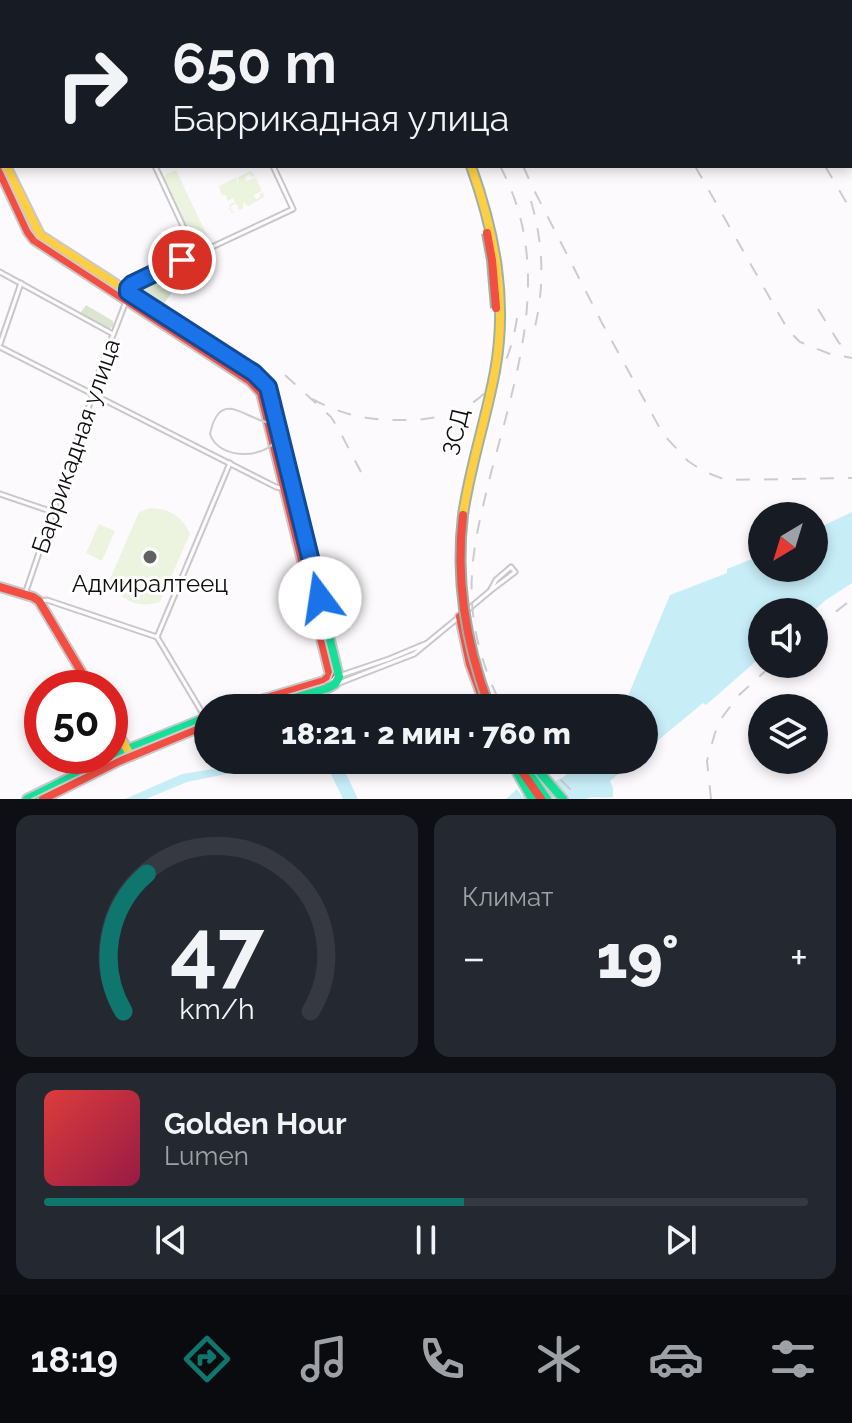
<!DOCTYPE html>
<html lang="ru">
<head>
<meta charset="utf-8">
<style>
	:root { --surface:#171b24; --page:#242831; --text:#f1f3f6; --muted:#9ea1a6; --line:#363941; --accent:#0f766e }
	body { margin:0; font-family:Raleway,sans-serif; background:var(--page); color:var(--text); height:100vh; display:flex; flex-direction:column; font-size:30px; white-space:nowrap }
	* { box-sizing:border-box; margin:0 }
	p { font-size:26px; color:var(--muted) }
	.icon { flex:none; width:44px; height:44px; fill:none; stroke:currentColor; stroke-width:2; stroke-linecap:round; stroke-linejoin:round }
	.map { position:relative; height:799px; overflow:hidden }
	.side { display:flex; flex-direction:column; gap:16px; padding:16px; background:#0d0f14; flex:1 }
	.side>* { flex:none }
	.hud { position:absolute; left:0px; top:0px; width:852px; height:168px; box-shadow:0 4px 12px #0003; background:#171b24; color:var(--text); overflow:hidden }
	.needle { width:52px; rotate:218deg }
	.tools { position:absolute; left:748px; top:502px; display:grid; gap:16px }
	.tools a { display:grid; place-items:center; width:80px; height:80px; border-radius:50%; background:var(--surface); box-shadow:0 4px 12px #0003; font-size:40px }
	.speed { position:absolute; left:24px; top:670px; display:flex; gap:16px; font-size:40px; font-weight:700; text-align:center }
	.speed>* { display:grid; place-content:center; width:104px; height:104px; border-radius:50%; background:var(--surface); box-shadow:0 4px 12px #0003; line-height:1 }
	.speed .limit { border:12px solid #d22; background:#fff; color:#111 }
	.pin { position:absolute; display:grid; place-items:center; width:68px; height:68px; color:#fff; margin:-34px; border:4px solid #fff; border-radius:50%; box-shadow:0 2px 8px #0007 }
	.me { position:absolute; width:88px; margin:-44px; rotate:346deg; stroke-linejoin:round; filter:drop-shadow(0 0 6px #0008) }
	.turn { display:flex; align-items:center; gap:28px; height:168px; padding:0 40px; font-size:36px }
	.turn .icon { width:104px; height:104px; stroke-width:2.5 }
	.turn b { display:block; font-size:56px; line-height:68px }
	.big { font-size:60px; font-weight:800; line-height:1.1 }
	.side .tile { flex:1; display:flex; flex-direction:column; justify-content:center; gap:12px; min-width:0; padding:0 28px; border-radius:16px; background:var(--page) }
	.side .dial { align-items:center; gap:0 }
	.dial svg { height:208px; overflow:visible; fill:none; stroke:var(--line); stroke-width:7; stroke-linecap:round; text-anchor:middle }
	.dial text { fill:var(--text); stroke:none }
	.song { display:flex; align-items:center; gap:24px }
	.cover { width:96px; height:96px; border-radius:12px; background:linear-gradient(135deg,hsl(0 70% 55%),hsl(340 70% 35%)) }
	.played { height:8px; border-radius:4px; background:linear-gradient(90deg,var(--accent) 55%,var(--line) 55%) }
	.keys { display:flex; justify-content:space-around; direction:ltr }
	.heat { display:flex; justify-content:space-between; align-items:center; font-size:44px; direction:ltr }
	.side .tiles { flex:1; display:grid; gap:16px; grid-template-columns:1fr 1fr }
	.tile:last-child { grid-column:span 2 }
	.trip { position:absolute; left:194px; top:694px; width:464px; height:80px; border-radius:40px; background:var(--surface); box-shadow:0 4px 12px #0003; font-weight:800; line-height:80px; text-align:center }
	.tab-bar { display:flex; height:128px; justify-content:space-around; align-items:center; background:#090b0e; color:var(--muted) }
	.tab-bar .icon { width:56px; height:56px }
	.tab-bar .on { color:var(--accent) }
	.tab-bar b { font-size:36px; color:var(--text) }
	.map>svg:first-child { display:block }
</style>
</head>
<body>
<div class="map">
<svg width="852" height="799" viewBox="0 0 852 799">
	<rect width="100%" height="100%" fill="#fdfafd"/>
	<!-- green -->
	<g fill="#ecf4e0">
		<path d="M176,170L210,242L197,249L163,179L166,174Z"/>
		<path d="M251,171L255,176L252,177L250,174L245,177L246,181L256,178L262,191L254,195L256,199L260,197V194L263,192L264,197L248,206L243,202V209L239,210L236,203L230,207L232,211L235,212L232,213L229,209L230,204L235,202L233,198L227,201V196L221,194L219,186L237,177V190L238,177Z"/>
		<path d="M150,508C170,509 182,516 190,534L160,602C138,609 119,601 110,579L139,512Z"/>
		<path d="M99,524L115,531L102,561L86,553Z"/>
	</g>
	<!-- forest -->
	<g fill="#dce5cf">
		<path d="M180,268L184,274L164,304L161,305L137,288Z"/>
		<path d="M86,305L113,321V326L109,329L80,313Z"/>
	</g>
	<!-- water -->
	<g fill="#c7edf7">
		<path d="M852,512V583L826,600L812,612H762V656L706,705L703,703L644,752V708H623L670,595L727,573V569L762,555V568H814V530Z"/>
		<path d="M269,760H336L341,763L358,799H343L325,762H309L231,773L187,782L146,799H125L182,774Z"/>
		<path d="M579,760H635L610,781L613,788V797C604,799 593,795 585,799H506L517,789L522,796L526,793L533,797L548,785L565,776Z"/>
	</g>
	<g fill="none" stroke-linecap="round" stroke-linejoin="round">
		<defs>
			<g id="street">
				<path d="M77,0L78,2"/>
				<path d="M195,0L196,2"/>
				<path d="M0,92L2,91"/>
				<path d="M155,166L196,254"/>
				<path d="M0,272L113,334"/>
				<path d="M0,344L21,283"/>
				<path d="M0,347L276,487L285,489L293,487"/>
				<path d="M0,494L53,512"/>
				<path d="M511,567L515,572L490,591L496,580Z"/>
				<path d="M25,594L92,397L93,387L125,304L128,288L135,283L293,209L273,166"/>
				<path d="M39,601L47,600L157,637L206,719"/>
				<path d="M465,612L490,591"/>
				<path d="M157,637L230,463"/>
				<path d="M327,680L389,659L425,644"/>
				<path d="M334,685L414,654L459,617"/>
			</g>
			<g id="fast">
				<path d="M0,153L2,157"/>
				<path d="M260,708L328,688L335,684L339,677L280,435"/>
				<path d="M510,760L532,799"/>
				<path d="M520,760L547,799"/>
				<path d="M529,760L563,799"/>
				<path d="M27,799L128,749L208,717"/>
			</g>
			<g id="slow">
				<path d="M388,0L389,2"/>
				<path d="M405,0L406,2"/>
				<path d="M6,166L40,235L254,373L268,387L280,435"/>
				<path d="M110,719L131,756"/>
			</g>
			<g id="jam">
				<path d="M0,172L28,232L34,240L250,381L261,393L330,675L324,681L234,708"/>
				<path d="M0,587L33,597L39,601L91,688"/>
				<path d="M460,617L470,664L486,708"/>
				<path d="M514,760L541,799"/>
				<path d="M43,799L119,761L208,724"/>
			</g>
		</defs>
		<!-- street casing -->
		<use href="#street" stroke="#c9c7c9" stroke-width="7"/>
		<!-- fast casing -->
		<use href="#fast" stroke="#c9c7c9" stroke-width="12"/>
		<!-- slow casing -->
		<use href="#slow" stroke="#c9c7c9" stroke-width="12"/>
		<!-- jam casing -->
		<use href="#jam" stroke="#c9c7c9" stroke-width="12"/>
		<!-- street -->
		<use href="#street" stroke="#fffeff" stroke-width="3"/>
		<!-- fast -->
		<use href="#fast" stroke="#16e098" stroke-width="8"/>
		<!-- slow -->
		<use href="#slow" stroke="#ffcf43" stroke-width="8"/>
		<!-- jam -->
		<use href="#jam" stroke="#f24e42" stroke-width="8"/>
		<!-- tram -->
		<g stroke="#cdcccd" stroke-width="2">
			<path d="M0,163L31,230L37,238L250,377L259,384L264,393L333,672L330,680L324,684L244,708"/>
			<path d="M277,431L270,423C243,418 220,388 210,434C219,462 272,459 278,435"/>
			<path d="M32,799L122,755L208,720"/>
		</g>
		<!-- rail -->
		<g stroke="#cdcccd" stroke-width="2" stroke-dasharray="14 14" stroke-linecap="butt">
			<path d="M406,0L407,2"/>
			<path d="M422,0L423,2"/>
			<path d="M436,0L437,2"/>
			<path d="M491,0L493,2"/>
			<path d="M573,0L576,2"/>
			<path d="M730,0L732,2"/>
			<path d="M500,166C554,267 518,370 491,473C483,506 474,539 472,574C469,621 481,666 503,708"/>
			<path d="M523,166L534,190L602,323L663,434L688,461L703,471L726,480L852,478"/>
			<path d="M695,166L788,330L800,342L830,354L852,358"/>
			<path d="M825,166L852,212"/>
			<path d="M531,201C543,243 545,283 535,327"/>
			<path d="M818,309L839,343L852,353"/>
			<path d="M285,375L331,417L338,428L361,472"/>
			<path d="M312,399C345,416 370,421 408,420C476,419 507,384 517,318"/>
			<path d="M814,629L852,599"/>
			<path d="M541,760L580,799"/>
			<path d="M711,799L707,761L715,733L723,716L739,695L773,664"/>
		</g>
		<defs>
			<path id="slow-bridge" d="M463,515C470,466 486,420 495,371C508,300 495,233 471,166"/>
			<g id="jam-bridge">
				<path d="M487,233L492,260L496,308"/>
				<path d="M463,515C455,581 466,644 489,706"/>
			</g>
		</defs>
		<!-- slow-bridge casing -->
		<use href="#slow-bridge" stroke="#9eb1a8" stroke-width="12" stroke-linecap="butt"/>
		<!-- jam-bridge casing -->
		<use href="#jam-bridge" stroke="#9eb1a8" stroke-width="12" stroke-linecap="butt"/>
		<!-- slow-bridge -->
		<use href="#slow-bridge" stroke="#ffcf43" stroke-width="8"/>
		<!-- jam-bridge -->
		<use href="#jam-bridge" stroke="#f24e42" stroke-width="8"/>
	</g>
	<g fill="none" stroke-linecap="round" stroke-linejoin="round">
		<defs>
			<path id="route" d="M182,260L132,284L128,288V292L254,373L268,387L320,598"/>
		</defs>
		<!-- route casing -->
		<use href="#route" stroke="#114b97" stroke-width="20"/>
		<!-- route -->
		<use href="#route" stroke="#1a73e8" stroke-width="14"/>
	</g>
	<!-- markers -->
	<circle fill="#626162" stroke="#fff" stroke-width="3" cx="150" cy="557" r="8"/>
	<g text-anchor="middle" stroke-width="6" stroke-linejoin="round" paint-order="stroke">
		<!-- street labels -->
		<g font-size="24" fill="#0f0e0f" stroke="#fff">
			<text transform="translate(456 432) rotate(-77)" y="8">ЗСД</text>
			<text transform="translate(76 446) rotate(-71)" y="8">Баррикадная улица</text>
		</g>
		<!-- poi labels -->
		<g font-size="24" fill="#0f0e0f" stroke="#fff">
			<text x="150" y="592">Адмиралтеец</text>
		</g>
	</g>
</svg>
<div class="tools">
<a><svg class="needle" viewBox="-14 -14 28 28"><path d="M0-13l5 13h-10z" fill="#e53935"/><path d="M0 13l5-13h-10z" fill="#9ea1a6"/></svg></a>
<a><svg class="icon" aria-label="sound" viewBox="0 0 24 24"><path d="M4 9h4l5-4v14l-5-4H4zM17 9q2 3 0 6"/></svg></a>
<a><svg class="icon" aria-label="layers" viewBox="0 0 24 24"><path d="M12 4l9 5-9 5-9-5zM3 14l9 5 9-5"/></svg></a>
</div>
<div class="speed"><div class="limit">50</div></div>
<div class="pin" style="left:182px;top:260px;background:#d93025"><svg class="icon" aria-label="arrive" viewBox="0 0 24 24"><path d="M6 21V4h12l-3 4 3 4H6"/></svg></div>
<svg class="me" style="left:320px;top:598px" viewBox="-20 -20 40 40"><circle r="19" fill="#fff"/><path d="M0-13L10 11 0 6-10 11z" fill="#1a73e8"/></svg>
<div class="trip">18:21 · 2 мин · 760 m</div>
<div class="hud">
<div class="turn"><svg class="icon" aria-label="right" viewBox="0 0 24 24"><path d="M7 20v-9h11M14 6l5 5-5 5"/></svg><div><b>650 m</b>Баррикадная улица</div></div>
</div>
</div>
<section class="side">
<div class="tiles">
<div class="tile dial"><svg viewBox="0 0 100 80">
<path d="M14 69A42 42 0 1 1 86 69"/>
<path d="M14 69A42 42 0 0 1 23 16" stroke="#0f766e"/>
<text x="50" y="56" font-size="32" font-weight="700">47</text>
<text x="50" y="72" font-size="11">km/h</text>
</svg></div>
<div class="tile"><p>Климат</p>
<div class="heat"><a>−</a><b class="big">19°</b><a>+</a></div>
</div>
<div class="tile">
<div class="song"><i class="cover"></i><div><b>Golden Hour</b><p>Lumen</p></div></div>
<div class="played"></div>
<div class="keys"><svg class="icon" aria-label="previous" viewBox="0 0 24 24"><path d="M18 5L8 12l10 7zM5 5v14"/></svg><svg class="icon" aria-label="pause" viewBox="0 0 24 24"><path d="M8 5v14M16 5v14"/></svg><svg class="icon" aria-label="next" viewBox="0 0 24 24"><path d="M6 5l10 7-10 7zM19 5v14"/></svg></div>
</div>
</div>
</section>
<nav class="tab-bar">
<b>18:19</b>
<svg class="icon on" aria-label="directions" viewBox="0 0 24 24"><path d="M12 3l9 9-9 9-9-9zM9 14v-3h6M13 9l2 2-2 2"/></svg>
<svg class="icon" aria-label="music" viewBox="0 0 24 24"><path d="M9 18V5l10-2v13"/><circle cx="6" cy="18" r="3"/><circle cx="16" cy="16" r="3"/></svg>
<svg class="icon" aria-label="phone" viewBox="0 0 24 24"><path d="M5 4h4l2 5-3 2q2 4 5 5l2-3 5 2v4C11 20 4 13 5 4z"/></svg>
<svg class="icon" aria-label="climate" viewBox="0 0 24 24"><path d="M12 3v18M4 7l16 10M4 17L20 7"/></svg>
<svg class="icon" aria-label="car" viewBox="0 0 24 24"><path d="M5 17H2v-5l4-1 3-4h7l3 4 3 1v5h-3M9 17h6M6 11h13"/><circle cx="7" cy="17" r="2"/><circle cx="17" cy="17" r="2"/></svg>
<svg class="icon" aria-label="filters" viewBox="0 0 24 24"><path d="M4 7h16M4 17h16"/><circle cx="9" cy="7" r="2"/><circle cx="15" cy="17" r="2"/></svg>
</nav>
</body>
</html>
